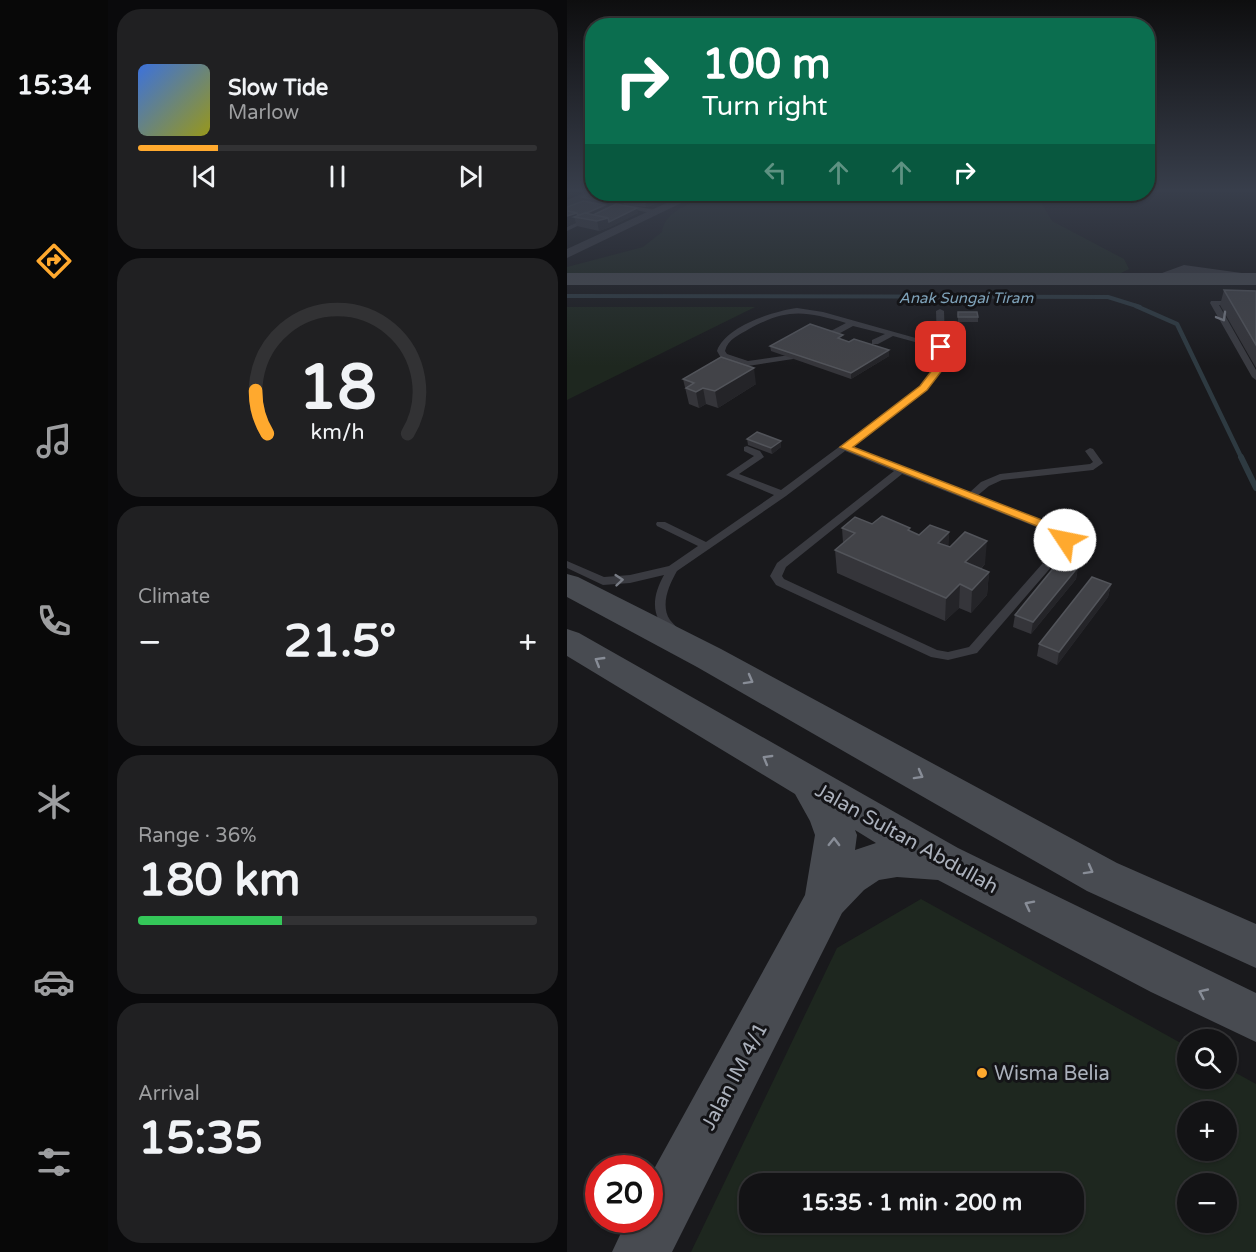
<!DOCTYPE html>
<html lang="en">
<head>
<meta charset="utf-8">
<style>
	:root { --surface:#131315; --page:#202022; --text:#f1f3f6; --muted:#9d9ea0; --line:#323234; --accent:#ffa92e }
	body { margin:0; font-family:"Varela Round",sans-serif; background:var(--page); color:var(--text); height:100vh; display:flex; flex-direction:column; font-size:22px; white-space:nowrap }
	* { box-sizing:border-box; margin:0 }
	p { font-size:20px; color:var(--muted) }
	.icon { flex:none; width:33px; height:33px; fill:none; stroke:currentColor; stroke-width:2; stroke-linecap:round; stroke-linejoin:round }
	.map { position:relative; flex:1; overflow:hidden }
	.side { display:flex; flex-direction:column; gap:9px; padding:9px; background:#0a0a0c; width:459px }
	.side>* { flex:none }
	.guide { position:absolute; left:18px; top:18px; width:570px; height:183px; border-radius:24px; box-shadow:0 2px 4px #0004,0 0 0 2px var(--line); background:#0b6e4f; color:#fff; overflow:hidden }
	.tools { position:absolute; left:610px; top:1029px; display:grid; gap:12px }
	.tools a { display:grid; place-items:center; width:60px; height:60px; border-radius:50%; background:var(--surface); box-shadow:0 2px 4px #0004,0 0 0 2px var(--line); font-size:30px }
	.speed { position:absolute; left:18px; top:1155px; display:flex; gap:12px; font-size:30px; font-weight:700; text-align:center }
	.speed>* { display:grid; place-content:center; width:78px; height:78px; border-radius:50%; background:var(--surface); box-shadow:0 2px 4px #0004,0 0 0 2px var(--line); line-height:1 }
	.speed .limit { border:9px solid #d22; background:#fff; color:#111 }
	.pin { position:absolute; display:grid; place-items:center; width:51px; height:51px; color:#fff; margin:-26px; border-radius:12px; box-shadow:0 3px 9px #0006 }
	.me { position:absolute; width:66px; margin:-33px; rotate:304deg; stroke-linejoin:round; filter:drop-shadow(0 0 4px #0008) }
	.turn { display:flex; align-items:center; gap:21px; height:126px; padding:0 18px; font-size:27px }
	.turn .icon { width:78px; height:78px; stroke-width:2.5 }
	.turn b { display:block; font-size:42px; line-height:51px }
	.lanes { display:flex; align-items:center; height:57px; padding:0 18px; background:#0003; justify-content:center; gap:30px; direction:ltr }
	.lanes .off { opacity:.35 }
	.big { font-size:45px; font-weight:800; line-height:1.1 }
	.side .card { flex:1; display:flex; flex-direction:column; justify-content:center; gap:9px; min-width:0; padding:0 21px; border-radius:24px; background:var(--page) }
	.side .dial { align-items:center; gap:0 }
	.dial svg { height:156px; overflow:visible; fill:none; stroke:var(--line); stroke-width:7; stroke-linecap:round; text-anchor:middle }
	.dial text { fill:var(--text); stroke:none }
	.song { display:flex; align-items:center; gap:18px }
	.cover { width:72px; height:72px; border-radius:9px; background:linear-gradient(135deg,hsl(220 70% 55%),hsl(60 70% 35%)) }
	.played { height:6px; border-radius:3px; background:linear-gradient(90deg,var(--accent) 20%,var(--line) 20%) }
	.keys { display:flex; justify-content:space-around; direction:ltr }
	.heat { display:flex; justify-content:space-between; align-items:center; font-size:33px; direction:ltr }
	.charge { height:9px; border-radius:4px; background:linear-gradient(90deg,#34c759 36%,var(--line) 0) }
	.trip { position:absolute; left:172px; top:1173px; width:345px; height:60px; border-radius:24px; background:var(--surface); box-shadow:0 2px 4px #0004,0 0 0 2px var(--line); font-weight:800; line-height:60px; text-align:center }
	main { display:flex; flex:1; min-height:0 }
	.dock { display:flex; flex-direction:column; width:108px; justify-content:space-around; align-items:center; background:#080808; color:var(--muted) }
	.dock .icon { width:42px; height:42px }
	.dock .selected { color:var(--accent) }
	.dock b { font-size:27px; color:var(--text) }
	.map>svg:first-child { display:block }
</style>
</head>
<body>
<main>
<nav class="dock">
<b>15:34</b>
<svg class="icon selected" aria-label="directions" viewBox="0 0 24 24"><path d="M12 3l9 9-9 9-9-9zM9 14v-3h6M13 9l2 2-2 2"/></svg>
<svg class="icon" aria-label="music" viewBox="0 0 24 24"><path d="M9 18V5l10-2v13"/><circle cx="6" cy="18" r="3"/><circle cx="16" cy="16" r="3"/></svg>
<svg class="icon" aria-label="phone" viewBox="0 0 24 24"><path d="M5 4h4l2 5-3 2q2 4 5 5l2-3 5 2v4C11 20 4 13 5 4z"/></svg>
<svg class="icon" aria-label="climate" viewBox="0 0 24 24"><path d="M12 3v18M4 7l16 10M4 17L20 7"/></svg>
<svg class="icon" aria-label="car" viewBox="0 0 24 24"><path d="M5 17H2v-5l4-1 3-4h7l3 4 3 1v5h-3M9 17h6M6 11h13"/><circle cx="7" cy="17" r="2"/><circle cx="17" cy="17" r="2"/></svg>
<svg class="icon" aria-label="filters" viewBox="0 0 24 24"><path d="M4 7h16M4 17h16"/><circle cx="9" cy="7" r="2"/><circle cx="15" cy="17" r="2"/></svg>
</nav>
<section class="side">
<div class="card">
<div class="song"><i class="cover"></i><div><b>Slow Tide</b><p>Marlow</p></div></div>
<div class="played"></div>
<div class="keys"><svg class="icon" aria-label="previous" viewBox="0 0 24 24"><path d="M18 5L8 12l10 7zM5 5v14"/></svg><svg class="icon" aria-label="pause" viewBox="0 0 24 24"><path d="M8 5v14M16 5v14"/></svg><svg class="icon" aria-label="next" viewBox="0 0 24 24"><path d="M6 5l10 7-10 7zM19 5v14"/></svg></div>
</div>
<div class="card dial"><svg viewBox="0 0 100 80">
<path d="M14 69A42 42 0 1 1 86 69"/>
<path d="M14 69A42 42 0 0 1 8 47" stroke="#ffa92e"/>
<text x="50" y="56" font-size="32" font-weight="700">18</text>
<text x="50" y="72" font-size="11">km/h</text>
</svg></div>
<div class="card"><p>Climate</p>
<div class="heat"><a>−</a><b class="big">21.5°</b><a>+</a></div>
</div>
<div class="card"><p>Range · 36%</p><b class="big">180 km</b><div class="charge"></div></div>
<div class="card"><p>Arrival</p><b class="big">15:35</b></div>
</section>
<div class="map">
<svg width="689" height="1252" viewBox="0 0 689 1252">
	<rect width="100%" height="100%" fill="#19191c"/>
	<!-- green -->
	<g fill="#1e271f" fill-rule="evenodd">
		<path d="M146,194H479L475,204L485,221L557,259L562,269L552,274L0,276V267L76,247L95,232C98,209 127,203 146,194Z"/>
		<path d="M0,307H188L0,400Z"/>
		<path d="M354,899L621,1047V1078H660V1068L689,1084V1252H124L270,948ZM621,1112H660V1150H621ZM183,1184H507V1222H183ZM621,1184H660V1222H621Z"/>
	</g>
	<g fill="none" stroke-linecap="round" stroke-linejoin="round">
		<!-- stream-far2 -->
		<path stroke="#2e3a41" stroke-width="4" d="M0,296L541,297L573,307"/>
		<!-- stream-far1 -->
		<path stroke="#2e3a41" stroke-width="4.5" d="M569,306L610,324L675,459"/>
		<!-- stream -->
		<path stroke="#2e3a41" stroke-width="6" d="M674,457L689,488"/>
		<!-- lane -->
		<g fill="#3a3b41" fill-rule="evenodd">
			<path d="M57,204L88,210L91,212L88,214L55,207Z"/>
			<path d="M23,216L25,219L0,231V227Z"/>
			<path d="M644,301H689V305H652L689,370V380L685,377L643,303Z"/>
			<path d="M230,308L256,312L370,344L369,311L373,309L377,311C378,343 381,363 360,390L284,447L402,493L414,482L433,474L523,464L526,462L518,451L523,448L526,449L536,463L526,470L435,480L422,486L410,496L501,532L503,540L499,550L410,653L381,660L364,657L209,585L203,576L210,563L327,471L278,451L219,496L110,571C102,585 93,605 103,620C106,624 110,627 113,631L111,634H103C83,616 85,597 97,575L63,583L36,585L0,568V561L37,577L63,575L102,566L131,546L90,526L89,524L90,522H98L139,542L207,495L159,475L187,456L177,451V447L180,446L193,451L197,457L172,474L214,490L354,386L365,370L370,348L326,336L311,344H305V340L318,334L286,326L264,338H258V334L279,323C237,311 221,308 182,329C172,335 161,339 158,351L160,354L181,361L223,355L227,357L226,359L181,366L154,358L150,351C158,327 206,311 230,308ZM335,474L492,536L490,547L402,647L381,652L370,650L217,579L215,576L219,567Z"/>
		</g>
		<!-- street -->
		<g fill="#3a3b41" fill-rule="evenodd">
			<path d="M23,190H26V194H31L0,207V200Z"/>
			<path d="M119,194H133L0,258V249Z"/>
			<path d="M617,265L689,275V283L620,273L589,284L582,280L584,277Z"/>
		</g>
		<!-- secondary -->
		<g fill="#484b51" fill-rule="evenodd">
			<rect x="0" y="273" width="689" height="12"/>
			<path d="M0,574L11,577L154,649L550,863L689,924V968L520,891L130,667L0,597Z"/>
			<path d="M0,629L12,633L391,848L689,993V1042L584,992L371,880L330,877L312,880L297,890L275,913L105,1252H45L60,1220H82V1178L238,895L248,835L243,821L228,794L0,656ZM288,830L309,843L288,850L290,835Z"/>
		</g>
	</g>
	<!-- wall -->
	<g fill="#35353a">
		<path d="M26,194H71L49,202V205L71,213L43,227L32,231L10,226L9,223L0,226V207L16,201L15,197Z"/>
		<path d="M118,194L79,207L57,205L56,200Z"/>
		<path d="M657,290L689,291V368L653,305Z"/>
		<path d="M391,312L411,317V322H391Z"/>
		<path d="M276,340L322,350V356L284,379L204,351L203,346Z"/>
		<path d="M116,379L189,384L151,408L139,404L132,408L122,404Z"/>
		<path d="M180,439L214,447L205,454L181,445Z"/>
		<path d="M305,524L343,531L352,535L382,532L381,547L418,564L414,569L422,572L420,595L404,613L392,608L378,621L270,573L268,550L276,543L275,528Z"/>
		<path d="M511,567L509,579L464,634L446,627L448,615Z"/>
		<path d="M544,584L541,597L490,665L470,656L472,644Z"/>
	</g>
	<!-- shaded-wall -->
	<g fill="#242428">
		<path d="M0,190H10L11,195L0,198Z"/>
		<path d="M59,194H71L49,203L48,198Z"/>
		<path d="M105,194H118L79,207L78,203Z"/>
		<path d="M47,196L49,205L39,210L37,201Z"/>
		<path d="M38,205L39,210L19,219L7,217L9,223L0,226V216Z"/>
		<path d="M70,208L71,213L43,227L32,231L30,221Z"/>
		<path d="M322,350V356L284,379V373Z"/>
		<path d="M187,368L189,384L151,408L148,391Z"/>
		<path d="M136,388L139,404L132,408L129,392Z"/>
		<path d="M214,441V447L205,454L204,448Z"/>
		<path d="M382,532L381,555L371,543Z"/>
		<path d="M420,541L418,564L397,585L398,562Z"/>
		<path d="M511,567L509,579L464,634L466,622Z"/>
		<path d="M422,572L420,595L404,613L405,590Z"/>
		<path d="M393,584L392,608L378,621L379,598Z"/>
		<path d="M544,584L541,597L490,665L492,652Z"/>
	</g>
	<!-- building -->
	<g fill="#424348" stroke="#52545a" stroke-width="1.5">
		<path d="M26,193V194H31L47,196L37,201L15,197Z"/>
		<path d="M31,194H59L48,198L47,196Z"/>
		<path d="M74,194H105L78,203L56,200Z"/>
		<path d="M16,201L38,205L20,213H18L11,216L10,213L0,211V207Z"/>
		<path d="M49,204L70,208L42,222L41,218L26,215Z"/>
		<path d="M0,211L10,213L0,216Z"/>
		<path d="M18,213L41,218L30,221L7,217Z"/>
		<path d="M657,290L689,291V345Z"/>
		<path d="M391,312H410L411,317H391Z"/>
		<path d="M243,324L276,335L271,338L282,342L287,339L322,350L284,373L203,346Z"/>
		<path d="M154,357L187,368L148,391L136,388L129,392L119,388L127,383L116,379Z"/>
		<path d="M190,432L214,441L204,448L180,439Z"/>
		<path d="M315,516L343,528L341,530L352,535L363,525L382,532L371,543L383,547L398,532L420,541L398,562L422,572L405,590L393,584L379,598L268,550L288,533L275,528L288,517L305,524Z"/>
		<path d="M493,560L511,567L466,622L448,615Z"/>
		<path d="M525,577L544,584L492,652L472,644Z"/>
	</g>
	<!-- one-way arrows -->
	<defs><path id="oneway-chevron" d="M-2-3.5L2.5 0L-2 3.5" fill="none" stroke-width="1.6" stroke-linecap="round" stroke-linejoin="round" transform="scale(1.5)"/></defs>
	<g stroke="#787c85">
		<use href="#oneway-chevron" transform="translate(655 317) rotate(60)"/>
		<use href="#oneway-chevron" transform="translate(52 580) rotate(-5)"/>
	</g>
	<g stroke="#888d97">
		<use href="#oneway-chevron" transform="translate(32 661) rotate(-149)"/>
		<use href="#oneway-chevron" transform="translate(182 680) rotate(29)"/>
		<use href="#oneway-chevron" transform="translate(200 759) rotate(-150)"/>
		<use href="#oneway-chevron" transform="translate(352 775) rotate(29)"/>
		<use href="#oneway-chevron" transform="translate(267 842) rotate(-89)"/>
		<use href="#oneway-chevron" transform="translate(522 870) rotate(29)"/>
		<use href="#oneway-chevron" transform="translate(462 905) rotate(-153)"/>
		<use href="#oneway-chevron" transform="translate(636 993) rotate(-155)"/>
	</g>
	<!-- sky -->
	<linearGradient id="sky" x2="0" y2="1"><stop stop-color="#0e0e0f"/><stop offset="0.52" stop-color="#383e4b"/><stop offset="1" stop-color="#383e4b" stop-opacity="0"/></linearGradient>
	<rect width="689" height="366" fill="url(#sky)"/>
	<!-- route -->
	<path fill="#ffa92e" stroke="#a66e1e" stroke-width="1.5" d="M374,344L379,347L376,369L360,390L286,447L493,527L503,534V542H494L491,536L485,532L273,447L353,386L366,369L370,347Z"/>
	<!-- markers -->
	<circle fill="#ffa92e" stroke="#141417" stroke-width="2" cx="415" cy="1073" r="6"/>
	<g text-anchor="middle" stroke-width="6" stroke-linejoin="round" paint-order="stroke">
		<!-- far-water labels -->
		<g font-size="15" font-style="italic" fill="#7fa3ba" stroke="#141417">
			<text x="399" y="303">Anak Sungai Tiram</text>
		</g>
		<!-- near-street labels -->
		<g font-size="20" fill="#abb1bc" stroke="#141417">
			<text transform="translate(340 838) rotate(29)" y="7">Jalan Sultan Abdullah</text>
			<text transform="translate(167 1076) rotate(-62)" y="7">Jalan IM 4/1</text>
		</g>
		<!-- near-poi labels -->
		<g font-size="20" fill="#abb1bc" stroke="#141417" text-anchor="start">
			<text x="427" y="1080">Wisma Belia</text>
		</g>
	</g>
</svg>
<div class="tools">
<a><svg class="icon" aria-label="search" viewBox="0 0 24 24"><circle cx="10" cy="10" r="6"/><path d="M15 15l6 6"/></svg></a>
<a>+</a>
<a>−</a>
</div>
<div class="speed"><div class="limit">20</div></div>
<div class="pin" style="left:374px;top:347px;background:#d93025"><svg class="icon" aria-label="arrive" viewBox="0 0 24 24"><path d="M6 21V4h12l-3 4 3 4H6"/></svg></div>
<svg class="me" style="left:498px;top:540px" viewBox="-20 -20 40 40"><circle r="19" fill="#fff"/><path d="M0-13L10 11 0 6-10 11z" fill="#ffa92e"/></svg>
<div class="trip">15:35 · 1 min · 200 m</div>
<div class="guide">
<div class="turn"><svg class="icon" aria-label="right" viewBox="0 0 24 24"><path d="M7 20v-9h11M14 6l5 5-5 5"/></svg><div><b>100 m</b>Turn right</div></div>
<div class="lanes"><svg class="icon off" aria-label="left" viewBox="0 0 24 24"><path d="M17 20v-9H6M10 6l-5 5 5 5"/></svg><svg class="icon off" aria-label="ahead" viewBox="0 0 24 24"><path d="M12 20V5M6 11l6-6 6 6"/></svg><svg class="icon off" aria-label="ahead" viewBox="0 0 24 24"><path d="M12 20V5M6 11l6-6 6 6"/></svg><svg class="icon" aria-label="right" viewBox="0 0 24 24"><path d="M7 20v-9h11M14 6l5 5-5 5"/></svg></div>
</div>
</div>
</main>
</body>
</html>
